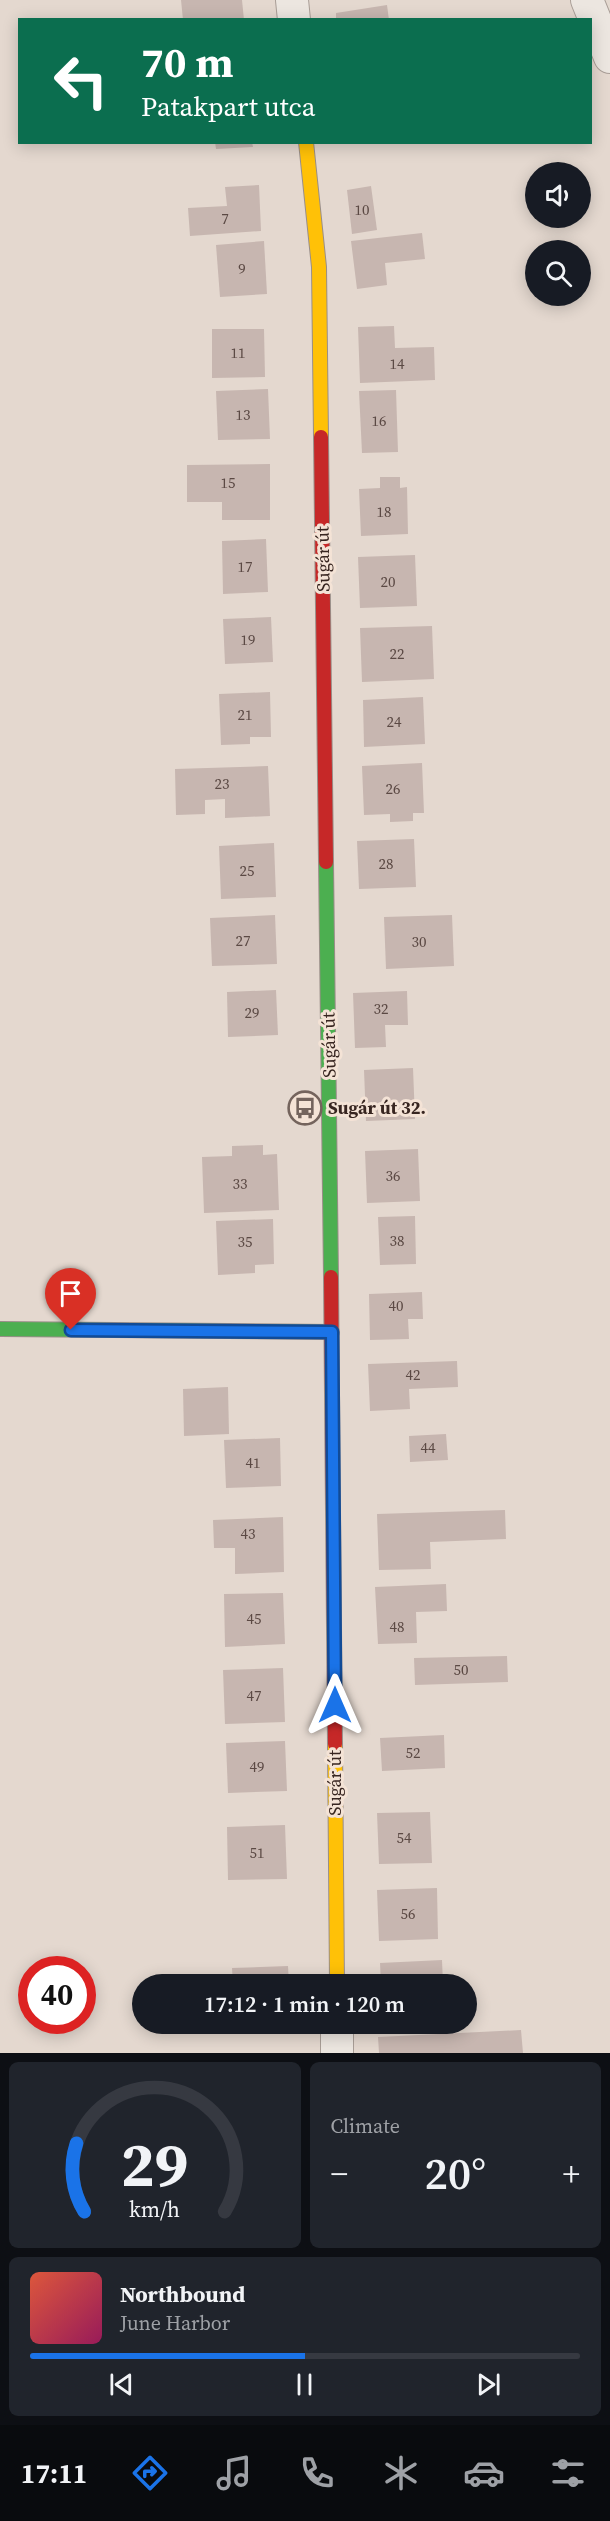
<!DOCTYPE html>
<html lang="en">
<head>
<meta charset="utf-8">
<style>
	:root { --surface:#171b24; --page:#20242c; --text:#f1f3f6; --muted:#9ea1a6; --line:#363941; --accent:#1a73e8 }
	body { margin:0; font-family:"Source Serif 4",serif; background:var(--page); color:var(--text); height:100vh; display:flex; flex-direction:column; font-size:22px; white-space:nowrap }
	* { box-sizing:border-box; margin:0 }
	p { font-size:20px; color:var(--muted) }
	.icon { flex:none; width:33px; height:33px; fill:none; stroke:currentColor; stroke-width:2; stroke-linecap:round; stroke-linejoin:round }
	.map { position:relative; height:2053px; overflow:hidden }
	.sheet { display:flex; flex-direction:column; gap:9px; padding:9px; background:#0d0f14; flex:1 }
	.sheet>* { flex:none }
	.guide { position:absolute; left:18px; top:18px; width:574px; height:126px; border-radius:0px; box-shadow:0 3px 15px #0003; background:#0b6e4f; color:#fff; overflow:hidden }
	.fabs { position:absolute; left:525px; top:162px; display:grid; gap:12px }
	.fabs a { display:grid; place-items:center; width:66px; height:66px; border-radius:50%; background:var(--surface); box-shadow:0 3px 15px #0003; font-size:30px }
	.speed { position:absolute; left:18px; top:1956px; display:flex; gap:12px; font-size:30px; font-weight:700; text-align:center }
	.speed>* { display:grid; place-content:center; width:78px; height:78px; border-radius:50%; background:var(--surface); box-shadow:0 3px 15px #0003; line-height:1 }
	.speed .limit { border:9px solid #d22; background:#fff; color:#111 }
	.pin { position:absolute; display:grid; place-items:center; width:51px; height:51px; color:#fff; margin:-62px -26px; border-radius:50% 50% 50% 0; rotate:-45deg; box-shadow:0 0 6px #0007 }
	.pin .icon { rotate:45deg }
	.me { position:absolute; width:66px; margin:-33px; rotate:0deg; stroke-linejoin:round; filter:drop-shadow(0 0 4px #0008) }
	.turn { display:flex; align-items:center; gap:21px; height:126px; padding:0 24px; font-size:27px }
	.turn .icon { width:78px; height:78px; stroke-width:2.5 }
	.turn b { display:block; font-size:42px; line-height:51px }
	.big { font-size:45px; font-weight:600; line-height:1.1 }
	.sheet .card { flex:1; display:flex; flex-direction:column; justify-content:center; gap:9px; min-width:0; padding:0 21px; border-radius:9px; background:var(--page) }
	.sheet .dial { align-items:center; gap:0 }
	.dial svg { height:156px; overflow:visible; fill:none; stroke:var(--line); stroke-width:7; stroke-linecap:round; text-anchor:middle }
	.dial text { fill:var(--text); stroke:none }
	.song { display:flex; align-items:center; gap:18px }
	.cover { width:72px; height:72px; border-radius:9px; background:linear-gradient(135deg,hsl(10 70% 55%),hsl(330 70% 35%)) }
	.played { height:6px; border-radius:3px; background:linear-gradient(90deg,var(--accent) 50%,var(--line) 50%) }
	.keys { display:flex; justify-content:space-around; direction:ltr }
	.heat { display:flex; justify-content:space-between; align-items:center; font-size:33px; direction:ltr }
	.sheet .tiles { flex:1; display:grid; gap:9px; grid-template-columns:1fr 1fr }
	.card:last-child { grid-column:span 2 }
	.trip { position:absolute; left:132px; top:1974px; width:345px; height:60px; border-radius:30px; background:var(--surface); box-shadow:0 3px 15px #0003; font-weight:600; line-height:60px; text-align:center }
	.tabs { display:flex; height:96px; justify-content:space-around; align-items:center; background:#090b0e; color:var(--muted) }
	.tabs .icon { width:42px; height:42px }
	.tabs .active { color:var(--accent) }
	.tabs b { font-size:27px; color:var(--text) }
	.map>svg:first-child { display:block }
</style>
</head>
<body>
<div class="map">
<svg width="610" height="2053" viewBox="0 0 610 2053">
	<rect width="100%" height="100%" fill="#e4d8cf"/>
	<!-- building -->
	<g fill="#c7b6b0">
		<path d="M181,0H242L244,20H183Z"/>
		<path d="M387,5L389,20H336V13Z"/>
		<path d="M215,142H252L253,147L216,149Z"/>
		<path d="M259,185L261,231L190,236L188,208L227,206L225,187Z"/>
		<path d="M371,186L377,230L352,234L347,190Z"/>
		<path d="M422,233L425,259L385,263L387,285L357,289L351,241Z"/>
		<path d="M264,241L267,294L220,297L216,245Z"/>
		<path d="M394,326L395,348L434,347L435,380L360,383L358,327Z"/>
		<path d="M212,329H264L265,377L212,378Z"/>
		<path d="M268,389L270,439L218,440L216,391Z"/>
		<path d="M396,390L398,452L362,453L359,391Z"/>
		<path d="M270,464V520H222V502H187V465Z"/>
		<path d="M380,477H400V488L407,487L408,534L361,536L359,489L380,488Z"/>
		<path d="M266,539L268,592L223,594L222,541Z"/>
		<path d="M415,555L417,606L360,608L358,557Z"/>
		<path d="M271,617L273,662L225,664L223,619Z"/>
		<path d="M432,626L434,679L362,682L360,628Z"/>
		<path d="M270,692L271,737H250V744L221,745L219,694Z"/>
		<path d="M423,697L425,744L364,747L363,700Z"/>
		<path d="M422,763L424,813H413V821L390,822V814L364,815L362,766Z"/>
		<path d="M268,766L270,816L225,818V799L205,800V814L176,815L175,769Z"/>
		<path d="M414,839L416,887L359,889L357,841Z"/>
		<path d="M274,843L276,897L221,899L219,846Z"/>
		<path d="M275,915L277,964L212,966L210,918Z"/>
		<path d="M452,915L454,966L386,969L384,917Z"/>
		<path d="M276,990L278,1035L228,1037L227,992Z"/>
		<path d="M407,991L408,1025H385L386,1047L355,1048L353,993Z"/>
		<path d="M413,1068L415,1119L366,1121L364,1070Z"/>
		<path d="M263,1145V1155L277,1154L279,1210L204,1213L202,1157L232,1156V1146Z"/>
		<path d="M418,1149L420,1201L367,1203L365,1151Z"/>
		<path d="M415,1216L416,1264L380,1265L378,1217Z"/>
		<path d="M273,1219L274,1264L255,1265V1273L218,1275L216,1221Z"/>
		<path d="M422,1292L423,1319H408L409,1339L370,1340L369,1294Z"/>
		<path d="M457,1361L458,1387L409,1389L410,1409L370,1411L368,1364Z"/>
		<path d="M228,1387L229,1434L184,1436L183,1389Z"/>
		<path d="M446,1434L448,1460L410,1462L409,1436Z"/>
		<path d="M280,1438L281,1486L226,1488L224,1440Z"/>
		<path d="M505,1510L506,1539L430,1542L431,1569L379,1570L377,1514Z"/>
		<path d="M283,1517L284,1572L235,1574V1548H214L213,1520Z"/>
		<path d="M446,1584L447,1611L416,1612L417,1643L378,1644L375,1587Z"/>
		<path d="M283,1593L285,1644L225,1647L224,1594Z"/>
		<path d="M507,1656L508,1682L415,1685L414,1658Z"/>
		<path d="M283,1668L285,1722L225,1724L223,1670Z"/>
		<path d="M444,1735L445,1768L382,1771L380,1738Z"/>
		<path d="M285,1741L287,1791L228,1793L226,1743Z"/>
		<path d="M430,1812L432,1863L379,1864L377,1813Z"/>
		<path d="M285,1825L287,1879L228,1880L227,1827Z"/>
		<path d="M437,1888L438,1939L379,1941L377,1890Z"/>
		<path d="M442,1960L443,1984H381L380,1963Z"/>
		<path d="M288,1966L289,1984H233L232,1968Z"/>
		<path d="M521,2030L523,2053H379L378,2037Z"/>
	</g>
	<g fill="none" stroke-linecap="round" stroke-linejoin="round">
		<defs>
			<g id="street">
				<path d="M292,0L294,20"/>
				<path d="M587,0L610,57"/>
				<path d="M337,2024V2053"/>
			</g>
			<g id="fast">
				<path d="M326,862L331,1277"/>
				<path d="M0,1329L332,1332"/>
			</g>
			<g id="slow">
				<path d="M306,142L319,267L321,437"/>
				<path d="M335,1744L337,1984"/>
			</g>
			<g id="jam">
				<path d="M321,437L326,862"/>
				<path d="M331,1277L335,1744"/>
			</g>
		</defs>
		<!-- street casing -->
		<use href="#street" stroke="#a99e97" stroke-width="34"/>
		<!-- fast casing -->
		<use href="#fast" stroke="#998e88" stroke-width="16"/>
		<!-- slow casing -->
		<use href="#slow" stroke="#998e88" stroke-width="16"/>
		<!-- jam casing -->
		<use href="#jam" stroke="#998e88" stroke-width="16"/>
		<!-- street -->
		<use href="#street" stroke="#ece6e0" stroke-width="32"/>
		<!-- fast -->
		<use href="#fast" stroke="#4caf50" stroke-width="14"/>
		<!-- slow -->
		<use href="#slow" stroke="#ffc107" stroke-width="14"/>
		<!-- jam -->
		<use href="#jam" stroke="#c62828" stroke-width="14"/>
	</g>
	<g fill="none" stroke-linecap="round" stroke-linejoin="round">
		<defs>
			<path id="route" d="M71,1330L332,1332L335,1705"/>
		</defs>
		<!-- route casing -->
		<use href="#route" stroke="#114b97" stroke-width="15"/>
		<!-- route -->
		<use href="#route" stroke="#1a73e8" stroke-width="10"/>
	</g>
	<!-- icons -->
	<defs>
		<symbol id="bus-ring" viewBox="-11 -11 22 22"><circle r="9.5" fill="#f4e3d6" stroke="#74645d" stroke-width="1.5"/><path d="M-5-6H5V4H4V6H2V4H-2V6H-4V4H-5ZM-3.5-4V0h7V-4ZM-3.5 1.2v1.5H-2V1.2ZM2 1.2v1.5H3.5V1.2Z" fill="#74645d"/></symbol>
	</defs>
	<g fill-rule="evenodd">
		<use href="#bus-ring" x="286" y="1089" width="38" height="38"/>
	</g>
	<g text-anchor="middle" stroke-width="6" stroke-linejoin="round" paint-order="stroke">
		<!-- number labels -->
		<g font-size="15" fill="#5b4944">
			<text x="362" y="215">10</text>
			<text x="225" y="224">7</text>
			<text x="242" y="274">9</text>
			<text x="238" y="358">11</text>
			<text x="397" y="369">14</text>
			<text x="243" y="420">13</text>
			<text x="379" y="426">16</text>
			<text x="228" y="488">15</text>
			<text x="384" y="517">18</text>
			<text x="245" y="572">17</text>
			<text x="388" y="587">20</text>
			<text x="248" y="645">19</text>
			<text x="397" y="659">22</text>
			<text x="245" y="720">21</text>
			<text x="394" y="727">24</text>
			<text x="222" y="789">23</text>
			<text x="393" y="794">26</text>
			<text x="386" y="869">28</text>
			<text x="247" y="876">25</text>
			<text x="243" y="946">27</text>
			<text x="419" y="947">30</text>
			<text x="381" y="1014">32</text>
			<text x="252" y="1018">29</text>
			<text x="393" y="1181">36</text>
			<text x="240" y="1189">33</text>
			<text x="397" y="1246">38</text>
			<text x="245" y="1247">35</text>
			<text x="396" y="1311">40</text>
			<text x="413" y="1380">42</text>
			<text x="428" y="1453">44</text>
			<text x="253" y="1468">41</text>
			<text x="248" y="1539">43</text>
			<text x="254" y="1624">45</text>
			<text x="397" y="1632">48</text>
			<text x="461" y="1675">50</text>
			<text x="254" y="1701">47</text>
			<text x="413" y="1758">52</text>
			<text x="257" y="1772">49</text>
			<text x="404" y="1843">54</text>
			<text x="257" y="1858">51</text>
			<text x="408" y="1919">56</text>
		</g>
		<!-- street labels -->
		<g font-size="18" fill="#372520" stroke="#f4e3d6">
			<text transform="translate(323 559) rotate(-91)" y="6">Sugár út</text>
			<text transform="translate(329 1045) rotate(-91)" y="6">Sugár út</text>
			<text transform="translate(335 1783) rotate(-90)" y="6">Sugár út</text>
		</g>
		<!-- poi labels -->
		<g font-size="18" font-weight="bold" fill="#372520" stroke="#f4e3d6" text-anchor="start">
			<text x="328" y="1114">Sugár út 32.</text>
		</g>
	</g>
</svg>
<div class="fabs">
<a><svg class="icon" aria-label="sound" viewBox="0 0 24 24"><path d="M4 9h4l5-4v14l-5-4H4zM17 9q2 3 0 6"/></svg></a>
<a><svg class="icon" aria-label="search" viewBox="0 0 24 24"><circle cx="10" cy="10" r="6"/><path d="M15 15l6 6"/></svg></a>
</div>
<div class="speed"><div class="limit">40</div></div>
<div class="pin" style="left:71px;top:1330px;background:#d93025"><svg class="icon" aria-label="arrive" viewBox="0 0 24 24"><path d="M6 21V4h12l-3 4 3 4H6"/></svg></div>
<svg class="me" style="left:335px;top:1705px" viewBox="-20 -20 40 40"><path d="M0-17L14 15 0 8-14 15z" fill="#1a73e8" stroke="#fff" stroke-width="4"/></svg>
<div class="trip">17:12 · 1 min · 120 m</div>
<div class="guide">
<div class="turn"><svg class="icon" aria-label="left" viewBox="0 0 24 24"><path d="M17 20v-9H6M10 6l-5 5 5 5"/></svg><div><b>70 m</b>Patakpart utca</div></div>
</div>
</div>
<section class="sheet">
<div class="tiles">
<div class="card dial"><svg viewBox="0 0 100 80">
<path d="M14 69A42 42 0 1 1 86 69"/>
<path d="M14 69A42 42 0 0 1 10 34" stroke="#1a73e8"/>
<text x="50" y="56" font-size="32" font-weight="700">29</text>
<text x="50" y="72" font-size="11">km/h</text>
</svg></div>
<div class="card"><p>Climate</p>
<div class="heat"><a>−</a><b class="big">20°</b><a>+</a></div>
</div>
<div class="card">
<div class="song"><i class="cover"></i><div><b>Northbound</b><p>June Harbor</p></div></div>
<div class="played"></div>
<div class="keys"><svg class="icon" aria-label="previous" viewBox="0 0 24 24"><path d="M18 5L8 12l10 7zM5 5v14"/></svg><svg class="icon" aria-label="pause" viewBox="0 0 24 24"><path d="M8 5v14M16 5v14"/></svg><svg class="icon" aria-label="next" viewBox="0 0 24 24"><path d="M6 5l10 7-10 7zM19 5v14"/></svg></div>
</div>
</div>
</section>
<nav class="tabs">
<b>17:11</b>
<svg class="icon active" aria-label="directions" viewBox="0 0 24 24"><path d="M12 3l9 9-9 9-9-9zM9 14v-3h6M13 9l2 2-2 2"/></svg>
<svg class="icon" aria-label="music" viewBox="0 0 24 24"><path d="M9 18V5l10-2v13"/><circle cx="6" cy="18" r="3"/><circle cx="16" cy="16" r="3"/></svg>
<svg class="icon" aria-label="phone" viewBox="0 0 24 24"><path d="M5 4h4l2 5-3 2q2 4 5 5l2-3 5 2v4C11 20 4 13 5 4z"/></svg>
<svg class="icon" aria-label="climate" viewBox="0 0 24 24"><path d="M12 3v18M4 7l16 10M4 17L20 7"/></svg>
<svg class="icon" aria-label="car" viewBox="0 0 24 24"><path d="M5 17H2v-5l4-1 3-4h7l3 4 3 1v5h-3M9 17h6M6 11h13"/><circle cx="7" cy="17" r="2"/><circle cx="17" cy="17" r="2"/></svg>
<svg class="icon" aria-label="filters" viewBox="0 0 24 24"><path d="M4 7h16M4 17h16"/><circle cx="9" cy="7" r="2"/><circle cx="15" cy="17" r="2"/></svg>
</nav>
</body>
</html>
